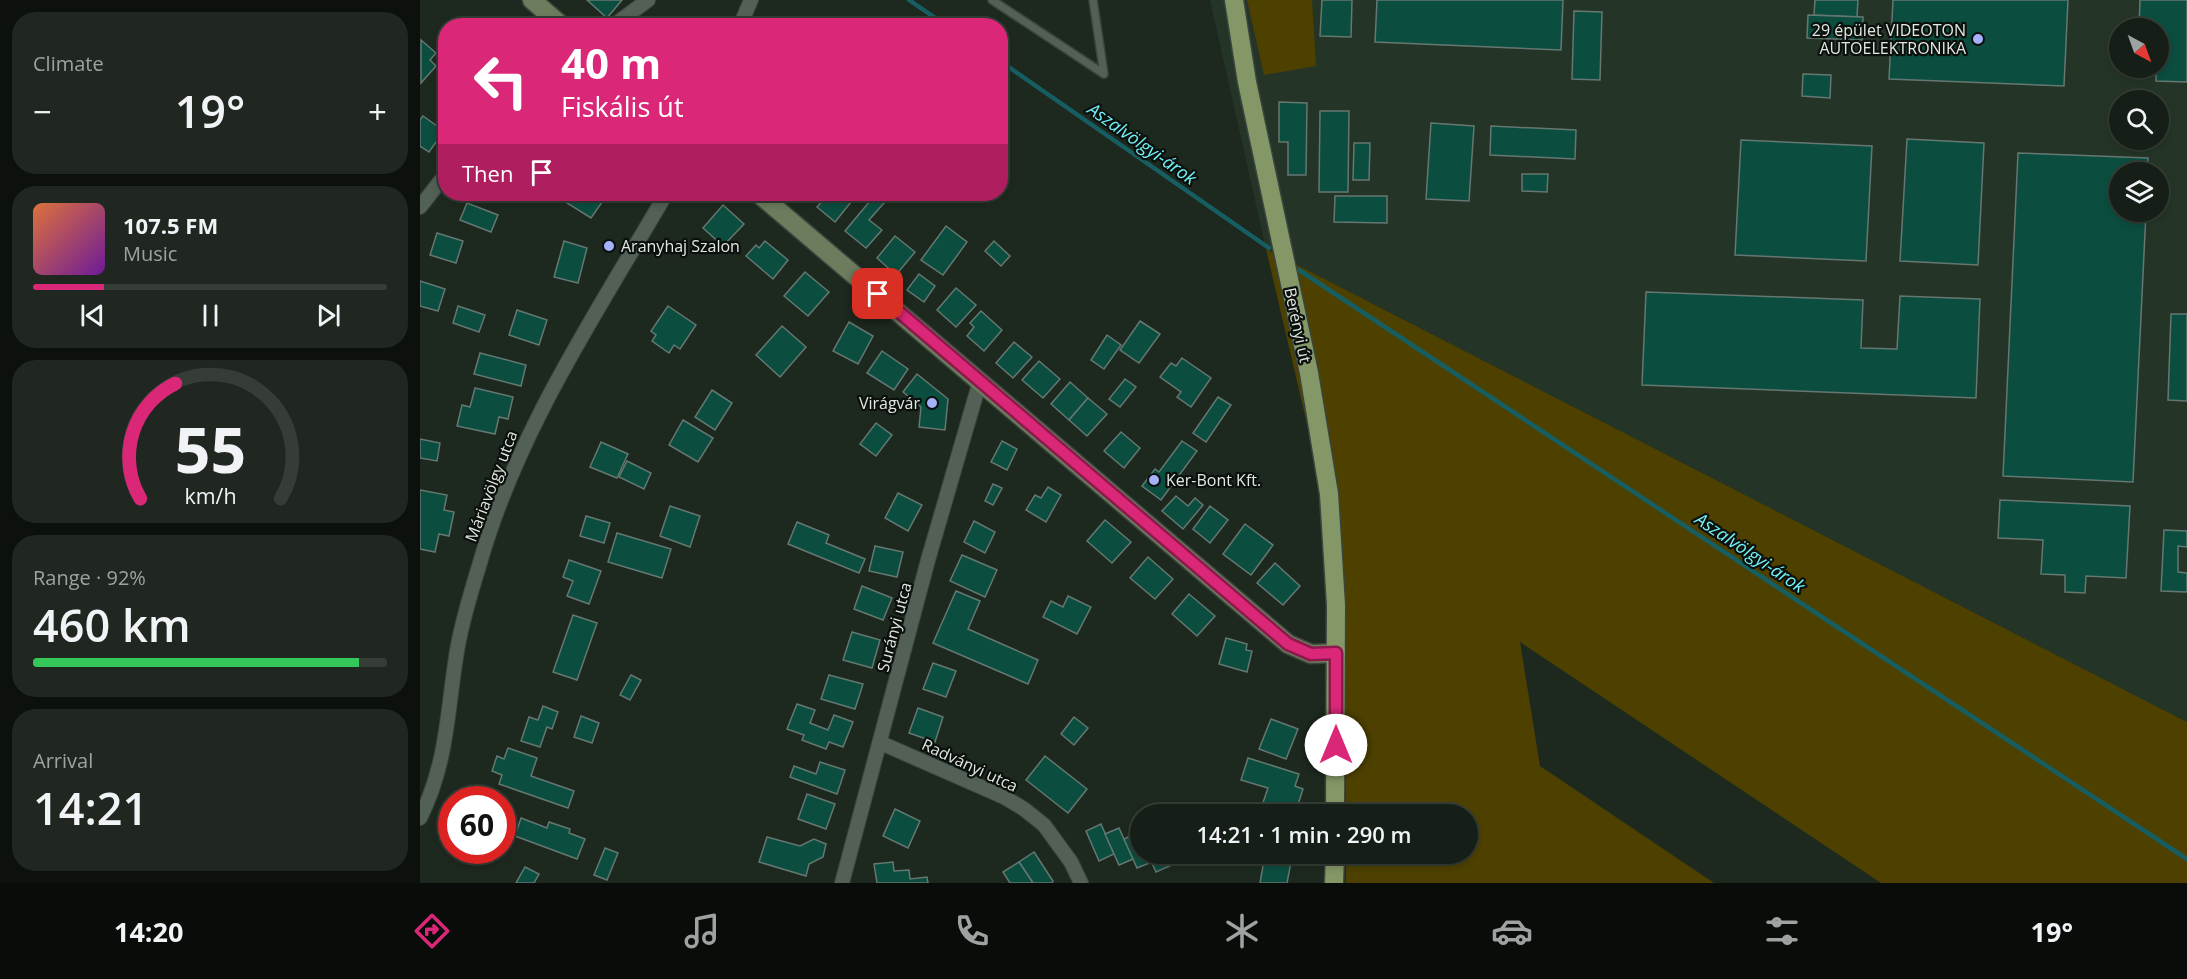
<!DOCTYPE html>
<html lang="en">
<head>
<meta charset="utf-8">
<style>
	:root { --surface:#161f17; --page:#1f2720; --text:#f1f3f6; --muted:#9ea2a1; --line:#353d36; --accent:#db2777 }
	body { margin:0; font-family:"Open Sans",sans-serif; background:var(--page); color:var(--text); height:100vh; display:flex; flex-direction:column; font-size:22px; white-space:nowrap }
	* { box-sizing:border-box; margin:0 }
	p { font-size:20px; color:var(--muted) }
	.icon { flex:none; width:33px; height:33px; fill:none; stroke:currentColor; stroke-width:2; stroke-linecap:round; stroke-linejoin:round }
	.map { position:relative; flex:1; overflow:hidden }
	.drawer { display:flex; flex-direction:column; gap:12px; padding:12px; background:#0c110d; width:420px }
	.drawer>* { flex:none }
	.banner { position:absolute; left:18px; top:18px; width:570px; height:183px; border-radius:24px; box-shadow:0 3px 9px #0003,0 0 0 2px var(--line); background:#db2777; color:#fff; overflow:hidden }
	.needle { width:39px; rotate:139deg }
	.tools { position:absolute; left:1689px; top:18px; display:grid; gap:12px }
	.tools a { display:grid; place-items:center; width:60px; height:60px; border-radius:50%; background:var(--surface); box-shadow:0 3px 9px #0003,0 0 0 2px var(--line); font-size:30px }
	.speed { position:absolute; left:18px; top:786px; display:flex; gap:12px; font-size:30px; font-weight:700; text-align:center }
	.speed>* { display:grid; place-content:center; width:78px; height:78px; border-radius:50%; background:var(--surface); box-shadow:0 3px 9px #0003,0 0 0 2px var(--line); line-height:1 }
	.speed .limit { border:9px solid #d22; background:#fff; color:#111 }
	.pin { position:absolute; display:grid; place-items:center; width:51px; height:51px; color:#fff; margin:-26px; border-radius:12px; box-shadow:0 3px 9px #0006 }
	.me { position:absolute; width:66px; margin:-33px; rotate:0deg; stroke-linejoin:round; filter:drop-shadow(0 0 4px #0008) }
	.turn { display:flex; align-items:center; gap:21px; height:126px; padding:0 24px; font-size:27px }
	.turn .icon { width:78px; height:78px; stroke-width:2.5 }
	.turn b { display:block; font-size:42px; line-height:51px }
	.then { display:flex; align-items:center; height:57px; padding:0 24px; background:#0003; gap:12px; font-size:22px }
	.big { font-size:45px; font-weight:600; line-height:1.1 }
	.drawer .tile { flex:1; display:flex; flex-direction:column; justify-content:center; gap:9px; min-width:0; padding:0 21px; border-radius:24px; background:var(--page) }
	.drawer .dial { align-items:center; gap:0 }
	.dial svg { height:156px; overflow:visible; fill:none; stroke:var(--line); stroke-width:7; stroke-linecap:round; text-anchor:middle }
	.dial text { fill:var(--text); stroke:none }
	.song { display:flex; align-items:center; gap:18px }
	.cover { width:72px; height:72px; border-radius:9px; background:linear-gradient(135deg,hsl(20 70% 55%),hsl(280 70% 35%)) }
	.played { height:6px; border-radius:3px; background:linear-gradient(90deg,var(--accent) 20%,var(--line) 20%) }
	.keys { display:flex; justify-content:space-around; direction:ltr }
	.heat { display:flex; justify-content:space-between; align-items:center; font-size:33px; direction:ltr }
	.charge { height:9px; border-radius:4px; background:linear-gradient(90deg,#34c759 92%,var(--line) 0) }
	.trip { position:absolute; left:710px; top:804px; width:348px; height:60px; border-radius:30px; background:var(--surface); box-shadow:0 3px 9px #0003,0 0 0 2px var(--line); font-weight:600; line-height:60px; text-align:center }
	.dock { display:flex; height:96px; justify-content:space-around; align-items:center; background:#090c09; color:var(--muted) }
	.dock .icon { width:42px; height:42px }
	.dock .active { color:var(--accent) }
	.dock b { font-size:27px; color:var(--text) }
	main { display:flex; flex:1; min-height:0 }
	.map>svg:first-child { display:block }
</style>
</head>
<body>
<main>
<section class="drawer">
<div class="tile"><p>Climate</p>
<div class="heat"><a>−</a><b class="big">19°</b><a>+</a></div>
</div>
<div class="tile">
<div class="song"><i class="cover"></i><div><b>107.5 FM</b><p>Music</p></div></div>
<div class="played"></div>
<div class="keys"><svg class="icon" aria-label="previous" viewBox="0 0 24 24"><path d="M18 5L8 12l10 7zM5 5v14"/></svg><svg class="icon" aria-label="pause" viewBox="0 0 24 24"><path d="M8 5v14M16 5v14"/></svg><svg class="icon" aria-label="next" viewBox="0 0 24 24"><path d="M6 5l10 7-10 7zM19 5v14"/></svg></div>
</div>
<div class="tile dial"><svg viewBox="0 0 100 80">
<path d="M14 69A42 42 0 1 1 86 69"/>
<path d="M14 69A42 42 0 0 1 32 10" stroke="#db2777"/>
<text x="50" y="56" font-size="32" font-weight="700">55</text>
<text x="50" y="72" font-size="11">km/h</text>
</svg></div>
<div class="tile"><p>Range · 92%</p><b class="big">460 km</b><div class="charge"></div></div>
<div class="tile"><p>Arrival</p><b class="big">14:21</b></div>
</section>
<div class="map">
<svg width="1767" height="883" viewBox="0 0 1767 883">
	<rect width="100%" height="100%" fill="#1d291f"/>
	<!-- built -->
	<path fill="#243527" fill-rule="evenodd" d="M790,0H1767V722L846,249ZM1700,28H1738V68H1700ZM1700,100H1738V140H1700ZM1700,172H1738V212H1700Z"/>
	<!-- green -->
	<g fill="#4e4100">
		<path d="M827,0H892L896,66L844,75Z"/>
		<path d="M846,249L1767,722V883H1461L1100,642L1120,766L1294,883H926V854H1047V814H926V733L913,535Z"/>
	</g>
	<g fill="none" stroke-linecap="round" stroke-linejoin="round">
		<!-- stream -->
		<g stroke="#165e62" stroke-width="4.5">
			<path d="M489,0L527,26"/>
			<path d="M580,61L849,248"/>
			<path d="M879,270L1767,859"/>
		</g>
	</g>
	<!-- building -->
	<g fill="#0b4e40" stroke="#657771" stroke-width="1.5">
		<path d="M167,0H202L187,18Z"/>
		<path d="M902,0H932L931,37L900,36Z"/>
		<path d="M957,0H1143L1141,50L955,42Z"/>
		<path d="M1395,0H1438L1437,17L1394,15Z"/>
		<path d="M1473,0H1648L1644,86L1469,79Z"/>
		<path d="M1720,0H1767V82L1736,81V68H1738V28H1719Z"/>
		<path d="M1154,11L1182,12L1180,80L1152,79Z"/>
		<path d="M1388,15L1443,17L1442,40L1387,38Z"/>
		<path d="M262,19L263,26H226Z"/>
		<path d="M1,40L16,53L10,60L16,66L1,83Z"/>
		<path d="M1383,74L1411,75L1410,98L1382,96Z"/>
		<path d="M859,102L887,103L886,175H868V142H859Z"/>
		<path d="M900,111H929L928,192H899Z"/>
		<path d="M3,116L24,131L9,152L0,146V120Z"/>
		<path d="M1011,123L1054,126L1049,201L1006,199Z"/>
		<path d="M1071,126L1156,130L1155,159L1070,155Z"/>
		<path d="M1487,139L1564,143L1558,265L1480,261Z"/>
		<path d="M1321,140L1452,146L1446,261L1315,255Z"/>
		<path d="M934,143H950L949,180H933Z"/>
		<path d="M1598,153L1728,158L1727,172H1700V212H1726L1713,482L1583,476Z"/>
		<path d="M1102,174H1128L1127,192L1102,191Z"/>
		<path d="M153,194H185L187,195L171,218L147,203Z"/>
		<path d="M400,194H421L431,202L415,222L397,207L405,198Z"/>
		<path d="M455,195L464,203L449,220L462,230L446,248L425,231Z"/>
		<path d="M915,196H967V223L914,222Z"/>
		<path d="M47,203L78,215L71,232L40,220Z"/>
		<path d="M303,205L324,224L303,246L283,228Z"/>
		<path d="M526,226L547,242L523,275L501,260Z"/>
		<path d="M17,233L43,241L36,263L10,255Z"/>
		<path d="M475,236L495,252L476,275L457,258Z"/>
		<path d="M144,241L167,248L158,283L134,277Z"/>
		<path d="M345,241L368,260L353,279L326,256L336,245L339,248Z"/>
		<path d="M574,241L590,256L581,266L565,251Z"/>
		<path d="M385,272L409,292L388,316L364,296Z"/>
		<path d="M499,274L515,286L504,302L487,290Z"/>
		<path d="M0,281L25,289L18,311L0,306Z"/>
		<path d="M536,288L556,305L536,327L517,310Z"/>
		<path d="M1226,292L1443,300L1441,348L1477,349L1480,296L1560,299L1556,398L1222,385Z"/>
		<path d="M38,306L65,315L59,332L33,323Z"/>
		<path d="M248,306L276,325L260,349L254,345L249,353L232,341L236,335L231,331Z"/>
		<path d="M97,310L127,320L119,345L89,335Z"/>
		<path d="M561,311L582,330L564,351L547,336L554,327L550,323Z"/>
		<path d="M1751,314H1767V401L1748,400Z"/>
		<path d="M720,321L740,334L719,363L700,350Z"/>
		<path d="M429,322L453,336L438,364L413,351Z"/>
		<path d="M362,326L386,347L360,377L336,355Z"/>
		<path d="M687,335L701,345L684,369L671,360Z"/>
		<path d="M594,342L612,357L593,378L576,363Z"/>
		<path d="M462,351L488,369L474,390L447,373Z"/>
		<path d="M60,353L106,365L101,386L54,374Z"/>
		<path d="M762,358L791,378L771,407L757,397L761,392L740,377L751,363L756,366Z"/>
		<path d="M619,361L640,379L623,398L602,380Z"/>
		<path d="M497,374L528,399L525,430L499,427L501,407L483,392Z"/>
		<path d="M705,379L716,387L700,407L689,399Z"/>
		<path d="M650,382L668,398L649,420L631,404Z"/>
		<path d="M55,388L93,397L88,419L79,417L75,434L37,426L42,405L50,407Z"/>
		<path d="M292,390L312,403L295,430L275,417Z"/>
		<path d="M798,397L811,405L786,442L773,433Z"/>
		<path d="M668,398L687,414L667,436L649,420Z"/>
		<path d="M263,420L293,438L278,462L249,445Z"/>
		<path d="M456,423L472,435L456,456L440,444Z"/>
		<path d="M701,432L720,448L704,468L684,451Z"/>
		<path d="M0,439L20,443L17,461L0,458Z"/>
		<path d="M582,441L597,449L587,470L571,462Z"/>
		<path d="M762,441L777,451L741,500L722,486L735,469L739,472Z"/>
		<path d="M181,442L208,454L197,478L170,467Z"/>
		<path d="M207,461L231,473L224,489L199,477Z"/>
		<path d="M573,484L582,488L573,505L565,501Z"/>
		<path d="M628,487L641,495L626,522L606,510L615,495L621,498Z"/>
		<path d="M0,490L27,495L24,510L34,512L29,536L19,534L15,552L0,549Z"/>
		<path d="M478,493L502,505L488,531L465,518Z"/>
		<path d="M756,496L768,506L775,498L783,505L763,529L742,511Z"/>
		<path d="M1580,500L1710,506L1706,578L1666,576L1665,593L1645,592V575L1621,574L1623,540L1578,538Z"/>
		<path d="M250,506L280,516L270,547L240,536Z"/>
		<path d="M790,506L808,520L790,543L773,529Z"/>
		<path d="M166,516L190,523L184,543L160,536Z"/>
		<path d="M685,520L711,542L692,563L667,541Z"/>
		<path d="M554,521L575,532L565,553L544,542Z"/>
		<path d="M377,522L409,535L406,543L445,559L439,573L368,544Z"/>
		<path d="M825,524L853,545L831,575L803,554Z"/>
		<path d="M1744,530L1767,531V547L1758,546V572L1767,573V592L1741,591Z"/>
		<path d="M197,533L251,549L242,578L188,562Z"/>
		<path d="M455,546L483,552L477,577L449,571Z"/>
		<path d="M542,555L577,570L565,597L530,581Z"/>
		<path d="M728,557L753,579L735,599L710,578Z"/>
		<path d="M149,560L181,571L169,604L147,596L153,581L143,577Z"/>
		<path d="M855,563L880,586L863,605L837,583Z"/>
		<path d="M442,586L472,598L463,620L434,609Z"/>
		<path d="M536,591L560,601L548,629L618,660L608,684L513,643Z"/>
		<path d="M769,594L795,616L777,636L752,614Z"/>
		<path d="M648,596L671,607L657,634L623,617L631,601L643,607Z"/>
		<path d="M153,615L177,623L157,680L133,672Z"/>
		<path d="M432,632L460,640L452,668L423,660Z"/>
		<path d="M806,638L827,644L826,650L832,651L827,672L799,664Z"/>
		<path d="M513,663L536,671L526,697L503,689Z"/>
		<path d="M211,675L221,680L210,700L200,695Z"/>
		<path d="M409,675L443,684L435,709L401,699Z"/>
		<path d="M377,704L395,710L390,723L408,730L414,715L433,722L423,747L409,742L406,749L382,740L384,735L367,729Z"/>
		<path d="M123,706L138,712L132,729L127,727L120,747L101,741L109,717L118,720Z"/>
		<path d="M498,708L523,717L515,742L489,733Z"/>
		<path d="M161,716L179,723L172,743L154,737Z"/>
		<path d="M654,717L668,728L654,745L641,734Z"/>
		<path d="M851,719L878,729L866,759L839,749Z"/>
		<path d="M88,748L117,758L111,776L154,791L148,808L79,784L82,775L72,771L77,756L84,759Z"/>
		<path d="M625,756L667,789L648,813L606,780Z"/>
		<path d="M828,758L879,774L875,786L883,789L875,814H839L848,788L821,780Z"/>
		<path d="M400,762L425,770L417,794L370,777L374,766L396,774Z"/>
		<path d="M387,794L415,804L406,829L378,819Z"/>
		<path d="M475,809L500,821L488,848L463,836Z"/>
		<path d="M101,818L127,828L129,822L150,829L149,833L165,839L157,859L95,836Z"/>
		<path d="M681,824L694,854L679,861L666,831Z"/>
		<path d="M699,828L713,859L699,865L685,834Z"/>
		<path d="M718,832L720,854H728L732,862L717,868L704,839Z"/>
		<path d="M347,837L380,846L394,839L406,844L403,857L389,864L386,876L339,862Z"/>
		<path d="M185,848L198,853L187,880L174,875Z"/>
		<path d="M614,852L633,881L632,883H613L599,862Z"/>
		<path d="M728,854H746L752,865L736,872Z"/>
		<path d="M845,854L872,857L867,883H840Z"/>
		<path d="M473,862L474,871L489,870L490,879L507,877L508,883H457L454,864Z"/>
		<path d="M599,862L613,883H590L583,872Z"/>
		<path d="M105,867L119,874L114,883H96Z"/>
	</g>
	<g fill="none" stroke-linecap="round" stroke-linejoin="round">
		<defs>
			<path id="lane" d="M572,0L684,74L673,0"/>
			<g id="street">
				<path d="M193,26L228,0"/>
				<path d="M320,26L331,0"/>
				<path d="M0,207L26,174"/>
				<path d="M461,743L584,797L604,809L624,825L651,862L661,883"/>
				<path d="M0,818C29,760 27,706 38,645C43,619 51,592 59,566C97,431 176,314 246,194"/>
				<path d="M422,883L508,560L560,381"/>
			</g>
			<g id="secondary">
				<path d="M112,0L142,26"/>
				<path d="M339,194L868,644L891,654L916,653"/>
			</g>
			<g id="primary">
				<path d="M814,0L827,82L889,373L909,494L916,605L915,814"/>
				<path d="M914,883L915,854"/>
			</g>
		</defs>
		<!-- lane casing -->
		<use href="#lane" stroke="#3b453d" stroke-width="10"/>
		<!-- street casing -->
		<use href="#street" stroke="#3b453d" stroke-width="16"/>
		<!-- secondary casing -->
		<use href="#secondary" stroke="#3b453d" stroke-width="21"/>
		<!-- primary casing -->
		<use href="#primary" stroke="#3b453d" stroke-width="21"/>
		<!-- lane -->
		<use href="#lane" stroke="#536055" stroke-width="7"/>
		<!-- street -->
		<use href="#street" stroke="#536055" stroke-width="14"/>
		<!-- secondary -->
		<use href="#secondary" stroke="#6c7c5d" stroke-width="18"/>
		<!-- primary -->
		<use href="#primary" stroke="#849766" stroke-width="18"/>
	</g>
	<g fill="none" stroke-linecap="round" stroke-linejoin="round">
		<defs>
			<path id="route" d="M458,294L868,644L891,654L916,653V745"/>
		</defs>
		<!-- route casing -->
		<use href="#route" stroke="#8e194d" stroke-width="15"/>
		<!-- route -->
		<use href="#route" stroke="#db2777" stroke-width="10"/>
	</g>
	<!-- markers -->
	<g fill="#a6b1fc" stroke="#0b100c" stroke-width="2">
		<circle cx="1558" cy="39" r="6"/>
		<circle cx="189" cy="246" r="6"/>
		<circle cx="512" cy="403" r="6"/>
		<circle cx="734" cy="480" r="6"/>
	</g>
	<g text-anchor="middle" stroke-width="4.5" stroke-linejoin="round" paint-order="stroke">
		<!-- poi labels -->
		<g font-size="16" fill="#e1e8e1" stroke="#0b100c" text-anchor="end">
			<text x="1546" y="36">29 épület VIDEOTON<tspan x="1546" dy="18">AUTOELEKTRONIKA</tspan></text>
			<text x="201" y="252" text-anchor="start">Aranyhaj Szalon</text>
			<text x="500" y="409">Virágvár</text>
			<text x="746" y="486" text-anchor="start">Ker-Bont Kft.</text>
		</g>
		<!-- street labels -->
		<g font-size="16" fill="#e1e8e1" stroke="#0b100c">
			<text transform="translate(878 325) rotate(78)" y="6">Berényi út</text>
			<text transform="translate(71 486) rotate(-69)" y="6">Máriavölgy utca</text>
			<text transform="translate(474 627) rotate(-75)" y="6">Surányi utca</text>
			<text transform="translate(550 765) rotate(25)" y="6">Radványi utca</text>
		</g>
		<!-- water labels -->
		<g font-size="18" font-style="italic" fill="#72f3fa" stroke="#0b100c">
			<text transform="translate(722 144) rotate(35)" y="6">Aszalvölgyi-árok</text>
			<text transform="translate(1330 553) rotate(34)" y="6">Aszalvölgyi-árok</text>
		</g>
	</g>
</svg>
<div class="tools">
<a><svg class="needle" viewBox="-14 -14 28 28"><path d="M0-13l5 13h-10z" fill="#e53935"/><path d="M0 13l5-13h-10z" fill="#9ea2a1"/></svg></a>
<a><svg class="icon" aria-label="search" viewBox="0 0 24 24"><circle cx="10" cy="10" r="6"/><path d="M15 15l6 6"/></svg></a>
<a><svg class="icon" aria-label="layers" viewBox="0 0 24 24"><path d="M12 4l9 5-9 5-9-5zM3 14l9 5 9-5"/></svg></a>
</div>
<div class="speed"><div class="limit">60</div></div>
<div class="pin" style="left:458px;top:294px;background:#d93025"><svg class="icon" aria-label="arrive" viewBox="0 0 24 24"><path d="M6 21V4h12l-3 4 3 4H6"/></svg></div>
<svg class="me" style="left:916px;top:745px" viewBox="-20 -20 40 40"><circle r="19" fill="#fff"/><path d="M0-13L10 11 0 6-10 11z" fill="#db2777"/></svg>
<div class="trip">14:21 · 1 min · 290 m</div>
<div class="banner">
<div class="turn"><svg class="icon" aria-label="left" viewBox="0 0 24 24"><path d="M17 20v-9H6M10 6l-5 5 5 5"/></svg><div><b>40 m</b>Fiskális út</div></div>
<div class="then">Then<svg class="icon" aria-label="arrive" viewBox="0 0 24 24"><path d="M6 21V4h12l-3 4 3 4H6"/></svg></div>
</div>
</div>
</main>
<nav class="dock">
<b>14:20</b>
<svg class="icon active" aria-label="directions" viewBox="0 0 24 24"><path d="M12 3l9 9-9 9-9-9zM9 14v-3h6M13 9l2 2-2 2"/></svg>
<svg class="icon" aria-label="music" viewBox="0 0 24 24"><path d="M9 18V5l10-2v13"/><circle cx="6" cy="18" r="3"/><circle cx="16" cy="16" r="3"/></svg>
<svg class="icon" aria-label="phone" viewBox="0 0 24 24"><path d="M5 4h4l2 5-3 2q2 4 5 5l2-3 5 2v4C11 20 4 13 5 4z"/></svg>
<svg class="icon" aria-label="climate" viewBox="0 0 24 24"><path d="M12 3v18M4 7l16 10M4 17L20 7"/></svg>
<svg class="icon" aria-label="car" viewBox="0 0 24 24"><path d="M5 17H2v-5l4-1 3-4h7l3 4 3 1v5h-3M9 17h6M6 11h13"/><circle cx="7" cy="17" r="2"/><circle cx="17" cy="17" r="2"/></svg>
<svg class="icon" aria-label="filters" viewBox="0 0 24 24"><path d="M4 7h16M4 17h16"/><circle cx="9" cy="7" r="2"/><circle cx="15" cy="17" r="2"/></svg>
<b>19°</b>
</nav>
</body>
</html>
